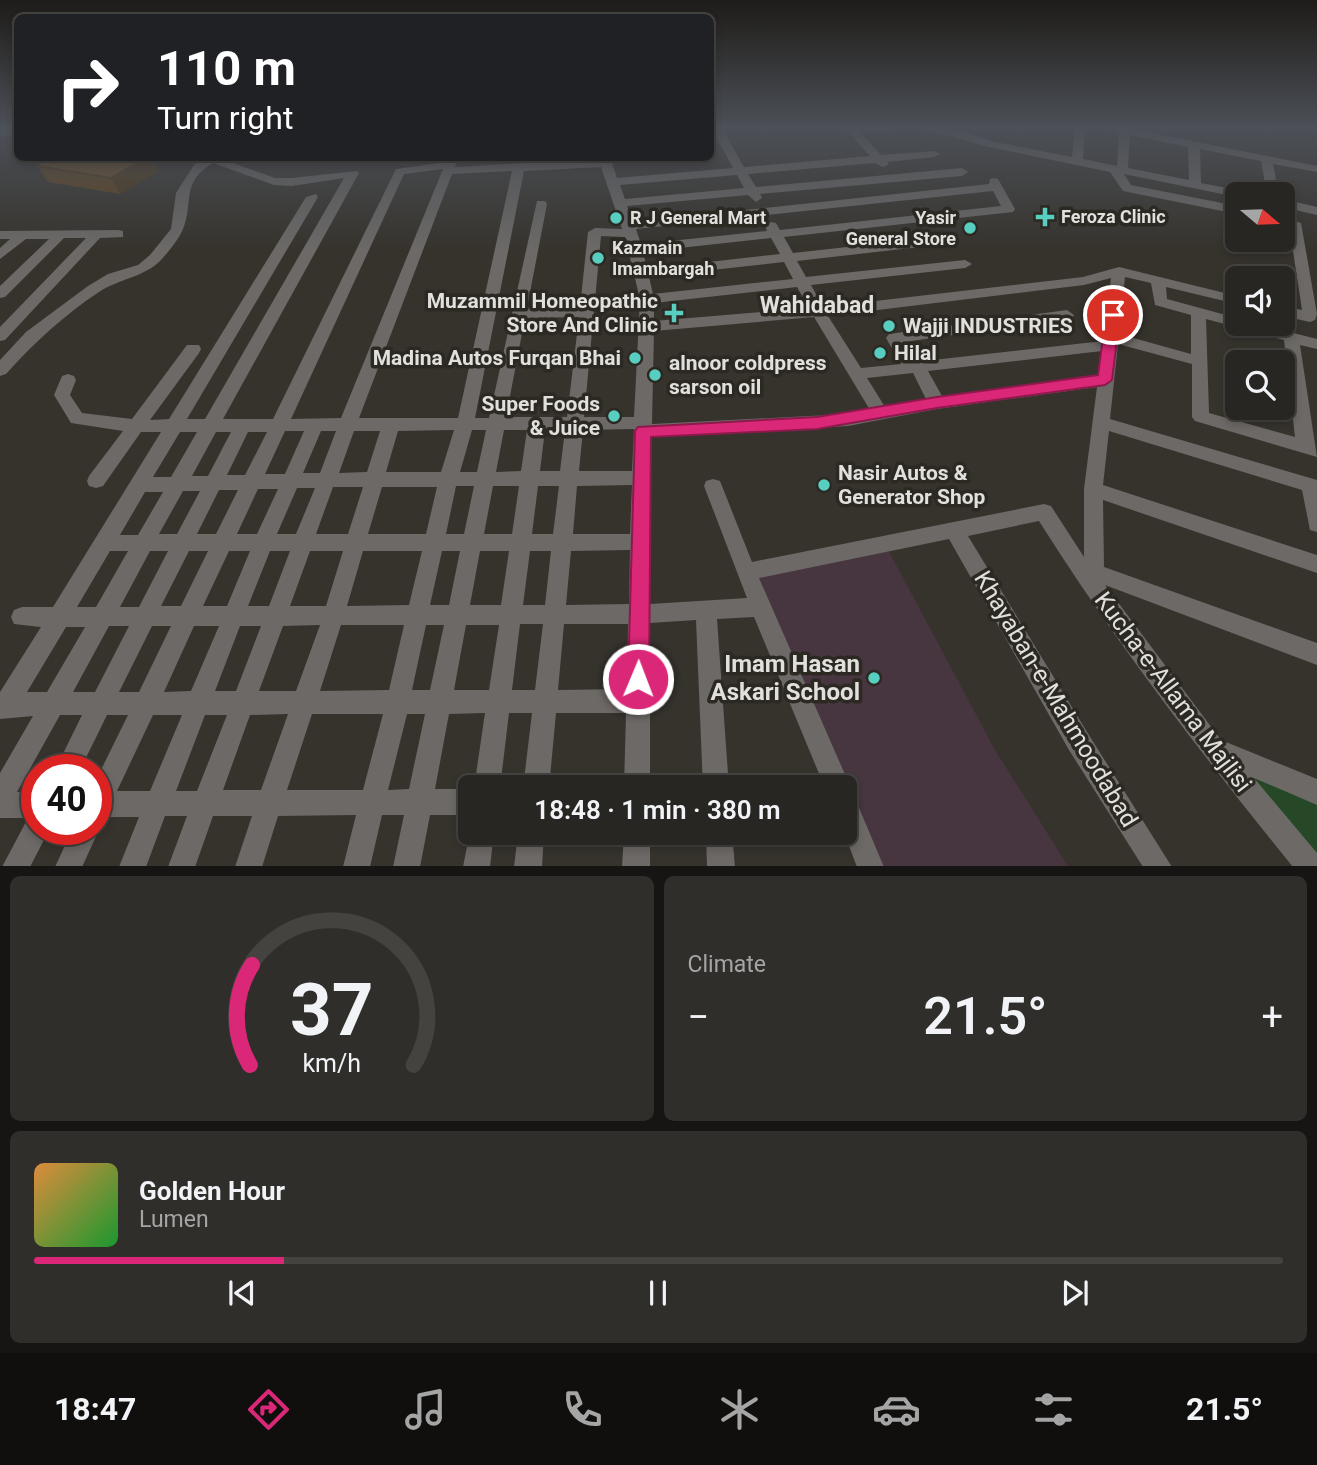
<!DOCTYPE html>
<html lang="en">
<head>
<meta charset="utf-8">
<style>
	:root { --surface:#282622; --page:#302e2a; --text:#f1f3f6; --muted:#a5a5a5; --line:#444340; --accent:#db2777 }
	body { margin:0; font-family:Roboto,sans-serif; background:var(--page); color:var(--text); height:100vh; display:flex; flex-direction:column; font-size:26px; white-space:nowrap }
	* { box-sizing:border-box; margin:0 }
	p { font-size:23px; color:var(--muted) }
	.icon { flex:none; width:38px; height:38px; fill:none; stroke:currentColor; stroke-width:2; stroke-linecap:round; stroke-linejoin:round }
	.map { position:relative; height:866px; overflow:hidden }
	.sheet { display:flex; flex-direction:column; gap:10px; padding:10px; background:#161513; flex:1 }
	.sheet>* { flex:none }
	.hud { position:absolute; left:14px; top:14px; width:700px; height:147px; border-radius:10px; box-shadow:0 4px 10px #0003,0 0 0 2px var(--line); background:#202124; color:#fff; overflow:hidden }
	.needle { width:46px; rotate:109deg }
	.buttons { position:absolute; left:1225px; top:182px; display:grid; gap:14px }
	.buttons a { display:grid; place-items:center; width:70px; height:70px; border-radius:10px; background:var(--surface); box-shadow:0 4px 10px #0003,0 0 0 2px var(--line); font-size:35px }
	.speed { position:absolute; left:21px; top:754px; display:flex; gap:14px; font-size:35px; font-weight:700; text-align:center }
	.speed>* { display:grid; place-content:center; width:91px; height:91px; border-radius:50%; background:var(--surface); box-shadow:0 4px 10px #0003,0 0 0 2px var(--line); line-height:1 }
	.speed .limit { border:10px solid #d22; background:#fff; color:#111 }
	.pin { position:absolute; display:grid; place-items:center; width:60px; height:60px; color:#fff; margin:-30px; border:4px solid #fff; border-radius:50%; box-shadow:0 2px 7px #0007 }
	.me { position:absolute; width:77px; margin:-38px; rotate:1deg; stroke-linejoin:round; filter:drop-shadow(0 0 5px #0008) }
	.turn { display:flex; align-items:center; gap:24px; height:147px; padding:0 28px; font-size:32px }
	.turn .icon { width:91px; height:91px; stroke-width:2.5 }
	.turn b { display:block; font-size:49px; line-height:60px }
	.big { font-size:52px; font-weight:600; line-height:1.1 }
	.sheet .tile { flex:1; display:flex; flex-direction:column; justify-content:center; gap:10px; min-width:0; padding:0 24px; border-radius:10px; background:var(--page) }
	.sheet .dial { align-items:center; gap:0 }
	.dial svg { height:182px; overflow:visible; fill:none; stroke:var(--line); stroke-width:7; stroke-linecap:round; text-anchor:middle }
	.dial text { fill:var(--text); stroke:none }
	.song { display:flex; align-items:center; gap:21px }
	.cover { width:84px; height:84px; border-radius:10px; background:linear-gradient(135deg,hsl(30 70% 55%),hsl(130 70% 35%)) }
	.played { height:7px; border-radius:4px; background:linear-gradient(90deg,var(--accent) 20%,var(--line) 20%) }
	.keys { display:flex; justify-content:space-around; direction:ltr }
	.heat { display:flex; justify-content:space-between; align-items:center; font-size:38px; direction:ltr }
	.sheet .tiles { flex:1; display:grid; gap:10px; grid-template-columns:1fr 1fr }
	.tile:last-child { grid-column:span 2 }
	.trip { position:absolute; left:458px; top:775px; width:399px; height:70px; border-radius:10px; background:var(--surface); box-shadow:0 4px 10px #0003,0 0 0 2px var(--line); font-weight:600; line-height:70px; text-align:center }
	.dock { display:flex; height:112px; justify-content:space-around; align-items:center; background:#100f0e; color:var(--muted) }
	.dock .icon { width:49px; height:49px }
	.dock .on { color:var(--accent) }
	.dock b { font-size:32px; color:var(--text) }
	.map>svg:first-child { display:block }
</style>
</head>
<body>
<div class="map">
<svg width="1317" height="867" viewBox="0 0 1317 867">
	<rect width="100%" height="100%" fill="#36332d"/>
	<!-- education -->
	<path fill="#47353f" d="M885,544L995,750L1068,866H871L845,788L746,572Z"/>
	<!-- green -->
	<path fill="#274826" d="M1213,749L1317,792V866Z"/>
	<g fill="none" stroke-linecap="round" stroke-linejoin="round">
		<!-- minor -->
		<g fill="#6c6967" fill-rule="evenodd">
			<path d="M18,128V134L0,136V130Z"/>
			<path d="M711,128H722L744,167L870,156L845,128H894L889,131L860,132L881,155L934,151L940,154L934,157L887,162L889,164L883,167L875,163L748,174L756,187L962,168L968,172L962,176L760,194L762,198L756,202L748,195L627,206L633,222L989,184L990,179L994,178L998,179L1015,209L1013,212L784,237L793,253L946,236L953,240L946,244L797,261L806,277L965,260L972,264L965,268L811,285L823,307L1083,277L1119,267L1237,296V304L1166,287L1167,299L1237,318V324H1258L1317,339V349L1300,345L1317,457L1195,421L1192,417V364L1118,344L1110,419L1317,480V532L1310,530L1302,490L1109,431L1103,485L1317,555V573L1103,500L1104,567L1317,643V665L1105,585L1221,740L1317,779V805L1254,778L1317,853V867H1293C1203,756 1115,642 1039,521L968,536L1087,732L1172,867H1143L1069,750L949,539L759,578L847,779L851,788L848,794L854,796L884,867H857L844,833L845,788H825L754,617L717,619L729,788H703L696,620L650,623V788H624L626,713H556L549,788H523L532,713H509L500,788H474L485,713L449,714L435,789H471V815H430L420,867H393L404,815H382L370,867H343L356,815L278,816L262,867H235L252,816H213L195,867H168L187,816H165L146,867H119L139,817H105L96,821V780L128,715H107L80,770H55L82,715H60L17,792H37V830H49L30,867H2L28,818H0V773L33,716L0,719V692L41,627L14,624L11,617L14,610L22,607H53L161,432H141L103,486L96,488L89,486L87,481L89,476L123,431L71,423L54,395L62,376L68,374L74,376L76,380L70,395L82,413L132,419L187,345H199L201,349L199,353L150,420L169,419L306,197L316,194L318,197L187,419H205L344,178L292,186L274,185L213,163C180,182 194,203 183,229C179,239 168,252 161,260C145,277 118,279 99,292C64,315 34,343 6,374L0,376V360L26,332L88,286L108,274L138,265L150,255L171,229L176,193L194,165L203,158H219L275,178H292L357,171L359,173L223,419H273L396,169L446,162L448,158H458L455,167L613,158L612,163L617,178L733,168ZM601,167L622,229L595,228L588,232L580,307L527,308L547,204L545,201H537L489,418H475L524,171ZM443,169L341,418L291,419L404,174ZM512,171L458,418H359L452,174ZM737,175L744,188L625,199L620,185ZM993,191L1001,206L780,230L776,223L771,222L765,226L767,231L641,244L636,229ZM601,236L625,237L640,299L634,417H584ZM771,238L780,254L647,269L643,252ZM784,262L793,279L653,294L649,277ZM1125,277L1151,283L1155,305L1191,315V354L1119,334ZM1111,278L1103,341L915,362L904,342L1072,318L1074,315L1067,310L889,334L886,338L901,364L861,368L828,316L1084,285ZM797,287L809,308L654,321V303ZM579,317L567,417H506L525,318ZM814,317L870,410L848,414L652,424L654,331ZM1206,319L1284,340L1295,437L1209,413ZM1102,351L1098,375L942,396L928,371ZM913,373L926,399L885,407L867,378ZM1097,387L1084,489V557L1051,506L1044,504L752,562L722,486L720,481L713,479L706,481L704,486L747,598L650,604L651,437L848,426L937,409ZM634,429L632,471H579L583,430ZM454,430L441,472H386L398,431ZM472,430H486L477,472H460ZM504,430H527L521,471L496,472ZM545,430H565L560,471H540ZM285,431H304L285,474H265ZM321,431H336L320,473H303ZM354,431H380L367,472L339,473ZM180,432H197L171,477H153ZM216,432H231L208,476H192ZM248,432H267L245,475H227ZM632,485L630,534H573L577,486ZM456,486H474L464,534H446ZM493,486H519L512,534H484ZM538,486H559L553,534H532ZM333,487H363L348,534H316ZM382,487H437L426,534H368ZM297,488H315L296,534H277ZM258,489H278L257,534H237ZM219,490H238L216,534H197ZM183,491H200L177,534H159ZM145,492H163L138,535H120ZM630,550L629,604L566,605L571,551ZM110,551H128L96,607H77ZM150,551H168L139,607H120ZM189,551H208L181,606H161ZM229,551H250L227,606H203ZM270,551H290L269,606H248ZM310,551H343L326,606H290ZM363,551H422L409,605L347,606ZM442,551H460L449,605H430ZM480,551H509L501,605H470ZM530,551H551L545,605H523ZM520,624H543L535,690H512ZM564,624H628L627,689L558,690ZM320,625L296,691H259L283,626ZM341,625H404L389,690L320,691ZM426,625H444L430,690H412ZM466,625H499L489,690H454ZM109,626H129L95,692H73ZM152,626H171L139,692H119ZM194,626H219L191,691L164,692ZM240,626H261L236,691H215ZM66,627H85L47,692H27ZM288,714L261,790H223L250,715ZM312,714H383L363,790H287ZM407,714H425L409,789L388,790ZM153,715H182L150,791H117ZM205,715H227L197,791H176Z"/>
			<path d="M920,128H952L991,141L1072,157L1075,128H1085L1083,159L1117,166L1119,133L1104,128H1127L1317,166V172L1273,164L1279,194H1267L1261,161L1200,149L1201,183L1243,191L1245,194H1237V197L1124,174L1131,185L1237,206V214L1123,191L1110,172L989,147ZM1130,135L1188,147L1189,180L1128,168Z"/>
			<path d="M1283,199L1317,207V215L1283,207Z"/>
			<path d="M1283,216L1301,223L1317,314L1315,320L1310,322L1283,316V306L1302,310L1289,225L1283,224Z"/>
			<path d="M118,230L123,231V237L100,238L5,340L0,341V327L86,238H64L5,297L0,298V286L49,239H26L0,259V248L10,239H0V231Z"/>
			<path d="M96,823L99,830L82,867H55L72,830H96Z"/>
			<path d="M471,826V833H494L490,867H463Z"/>
			<path d="M518,833H544L542,867H514Z"/>
			<path d="M624,833H650V867H622Z"/>
			<path d="M706,833H732L735,867H707Z"/>
		</g>
	</g>
	<!-- wall -->
	<path fill="#60431d" d="M47,158H151L158,171L120,194L48,182L37,166Z"/>
	<!-- shaded-wall -->
	<path fill="#4e3718" d="M145,158H151L158,171L120,194L111,178Z"/>
	<!-- building -->
	<path fill="#704e22" stroke="#4e3718" stroke-width="2" d="M47,158H145L111,178L37,166Z"/>
	<!-- sky -->
	<linearGradient id="sky" x2="0" y2="1"><stop stop-color="#1e1c19"/><stop offset="0.51" stop-color="#4c5057"/><stop offset="1" stop-color="#4c5057" stop-opacity="0"/></linearGradient>
	<rect width="1317" height="250" fill="url(#sky)"/>
	<!-- route -->
	<path fill="#db2777" stroke="#8e194d" stroke-width="2" d="M1113,311L1120,315L1112,380L1105,385L937,408L817,429L651,437L649,679L646,687L638,690L631,687L628,679L635,431L638,427L817,417L937,397L1098,375L1106,315Z"/>
	<!-- markers -->
	<g fill="#58cec0" stroke="#2c2923" stroke-width="2.5">
		<path d="M1041.5 206.5h7v7h7v7h-7v7h-7v-7h-7v-7h7z"/>
		<circle cx="616" cy="218" r="7"/>
		<circle cx="970" cy="228" r="7"/>
		<circle cx="598" cy="258" r="7"/>
		<path d="M670.5 302.5h7v7h7v7h-7v7h-7v-7h-7v-7h7z"/>
		<circle cx="889" cy="326" r="7"/>
		<circle cx="880" cy="353" r="7"/>
		<circle cx="635" cy="358" r="7"/>
		<circle cx="655" cy="375" r="7"/>
		<circle cx="614" cy="416" r="7"/>
		<circle cx="824" cy="485" r="7"/>
		<circle cx="874" cy="678" r="7"/>
	</g>
	<g text-anchor="middle" stroke-width="7" stroke-linejoin="round" paint-order="stroke">
		<!-- far-poi labels -->
		<g font-size="18" font-weight="bold" fill="#e1e0dc" stroke="#2c2923" text-anchor="start">
			<text x="1061" y="223">Feroza Clinic</text>
			<text x="630" y="224">R J General Mart</text>
			<text x="956" y="224" text-anchor="end">Yasir<tspan x="956" dy="21">General Store</tspan></text>
			<text x="612" y="254">Kazmain<tspan x="612" dy="21">Imambargah</tspan></text>
		</g>
		<!-- poi labels -->
		<g font-size="21" font-weight="bold" fill="#e1e0dc" stroke="#2c2923" text-anchor="start">
			<text x="658" y="308" text-anchor="end">Muzammil Homeopathic<tspan x="658" dy="24">Store And Clinic</tspan></text>
			<text x="903" y="333">Wajji INDUSTRIES</text>
			<text x="894" y="360">Hilal</text>
			<text x="621" y="365" text-anchor="end">Madina Autos Furqan Bhai</text>
			<text x="669" y="370">alnoor coldpress<tspan x="669" dy="24">sarson oil</tspan></text>
			<text x="600" y="411" text-anchor="end">Super Foods<tspan x="600" dy="24">&amp; Juice</tspan></text>
			<text x="838" y="480">Nasir Autos &amp;<tspan x="838" dy="24">Generator Shop</tspan></text>
		</g>
		<!-- neighbourhood labels -->
		<g font-size="23" font-weight="bold" fill="#e1e0dc" stroke="#2c2923">
			<text x="817" y="313">Wahidabad</text>
		</g>
		<!-- near-poi labels -->
		<g font-size="24" font-weight="bold" fill="#e1e0dc" stroke="#2c2923" text-anchor="end">
			<text x="860" y="672">Imam Hasan<tspan x="860" dy="28">Askari School</tspan></text>
		</g>
		<!-- near-street labels -->
		<g font-size="24" fill="#e1e0dc" stroke="#2c2923">
			<text transform="translate(1173 692) rotate(53)" y="8">Kucha-e-Allama Majlisi</text>
			<text transform="translate(1056 699) rotate(59)" y="8">Khayaban-e-Mahmoodabad</text>
		</g>
	</g>
</svg>
<div class="buttons">
<a><svg class="needle" viewBox="-14 -14 28 28"><path d="M0-13l5 13h-10z" fill="#e53935"/><path d="M0 13l5-13h-10z" fill="#a5a5a5"/></svg></a>
<a><svg class="icon" aria-label="sound" viewBox="0 0 24 24"><path d="M4 9h4l5-4v14l-5-4H4zM17 9q2 3 0 6"/></svg></a>
<a><svg class="icon" aria-label="search" viewBox="0 0 24 24"><circle cx="10" cy="10" r="6"/><path d="M15 15l6 6"/></svg></a>
</div>
<div class="speed"><div class="limit">40</div></div>
<div class="pin" style="left:1113px;top:315px;background:#d93025"><svg class="icon" aria-label="arrive" viewBox="0 0 24 24"><path d="M6 21V4h12l-3 4 3 4H6"/></svg></div>
<svg class="me" style="left:638px;top:679px" viewBox="-20 -20 40 40"><circle r="17" fill="#db2777" stroke="#fff" stroke-width="3"/><path d="M0-11L8 9 0 5-8 9z" fill="#fff"/></svg>
<div class="trip">18:48 · 1 min · 380 m</div>
<div class="hud">
<div class="turn"><svg class="icon" aria-label="right" viewBox="0 0 24 24"><path d="M7 20v-9h11M14 6l5 5-5 5"/></svg><div><b>110 m</b>Turn right</div></div>
</div>
</div>
<section class="sheet">
<div class="tiles">
<div class="tile dial"><svg viewBox="0 0 100 80">
<path d="M14 69A42 42 0 1 1 86 69"/>
<path d="M14 69A42 42 0 0 1 15 25" stroke="#db2777"/>
<text x="50" y="56" font-size="32" font-weight="700">37</text>
<text x="50" y="72" font-size="11">km/h</text>
</svg></div>
<div class="tile"><p>Climate</p>
<div class="heat"><a>−</a><b class="big">21.5°</b><a>+</a></div>
</div>
<div class="tile">
<div class="song"><i class="cover"></i><div><b>Golden Hour</b><p>Lumen</p></div></div>
<div class="played"></div>
<div class="keys"><svg class="icon" aria-label="previous" viewBox="0 0 24 24"><path d="M18 5L8 12l10 7zM5 5v14"/></svg><svg class="icon" aria-label="pause" viewBox="0 0 24 24"><path d="M8 5v14M16 5v14"/></svg><svg class="icon" aria-label="next" viewBox="0 0 24 24"><path d="M6 5l10 7-10 7zM19 5v14"/></svg></div>
</div>
</div>
</section>
<nav class="dock">
<b>18:47</b>
<svg class="icon on" aria-label="directions" viewBox="0 0 24 24"><path d="M12 3l9 9-9 9-9-9zM9 14v-3h6M13 9l2 2-2 2"/></svg>
<svg class="icon" aria-label="music" viewBox="0 0 24 24"><path d="M9 18V5l10-2v13"/><circle cx="6" cy="18" r="3"/><circle cx="16" cy="16" r="3"/></svg>
<svg class="icon" aria-label="phone" viewBox="0 0 24 24"><path d="M5 4h4l2 5-3 2q2 4 5 5l2-3 5 2v4C11 20 4 13 5 4z"/></svg>
<svg class="icon" aria-label="climate" viewBox="0 0 24 24"><path d="M12 3v18M4 7l16 10M4 17L20 7"/></svg>
<svg class="icon" aria-label="car" viewBox="0 0 24 24"><path d="M5 17H2v-5l4-1 3-4h7l3 4 3 1v5h-3M9 17h6M6 11h13"/><circle cx="7" cy="17" r="2"/><circle cx="17" cy="17" r="2"/></svg>
<svg class="icon" aria-label="filters" viewBox="0 0 24 24"><path d="M4 7h16M4 17h16"/><circle cx="9" cy="7" r="2"/><circle cx="15" cy="17" r="2"/></svg>
<b>21.5°</b>
</nav>
</body>
</html>
